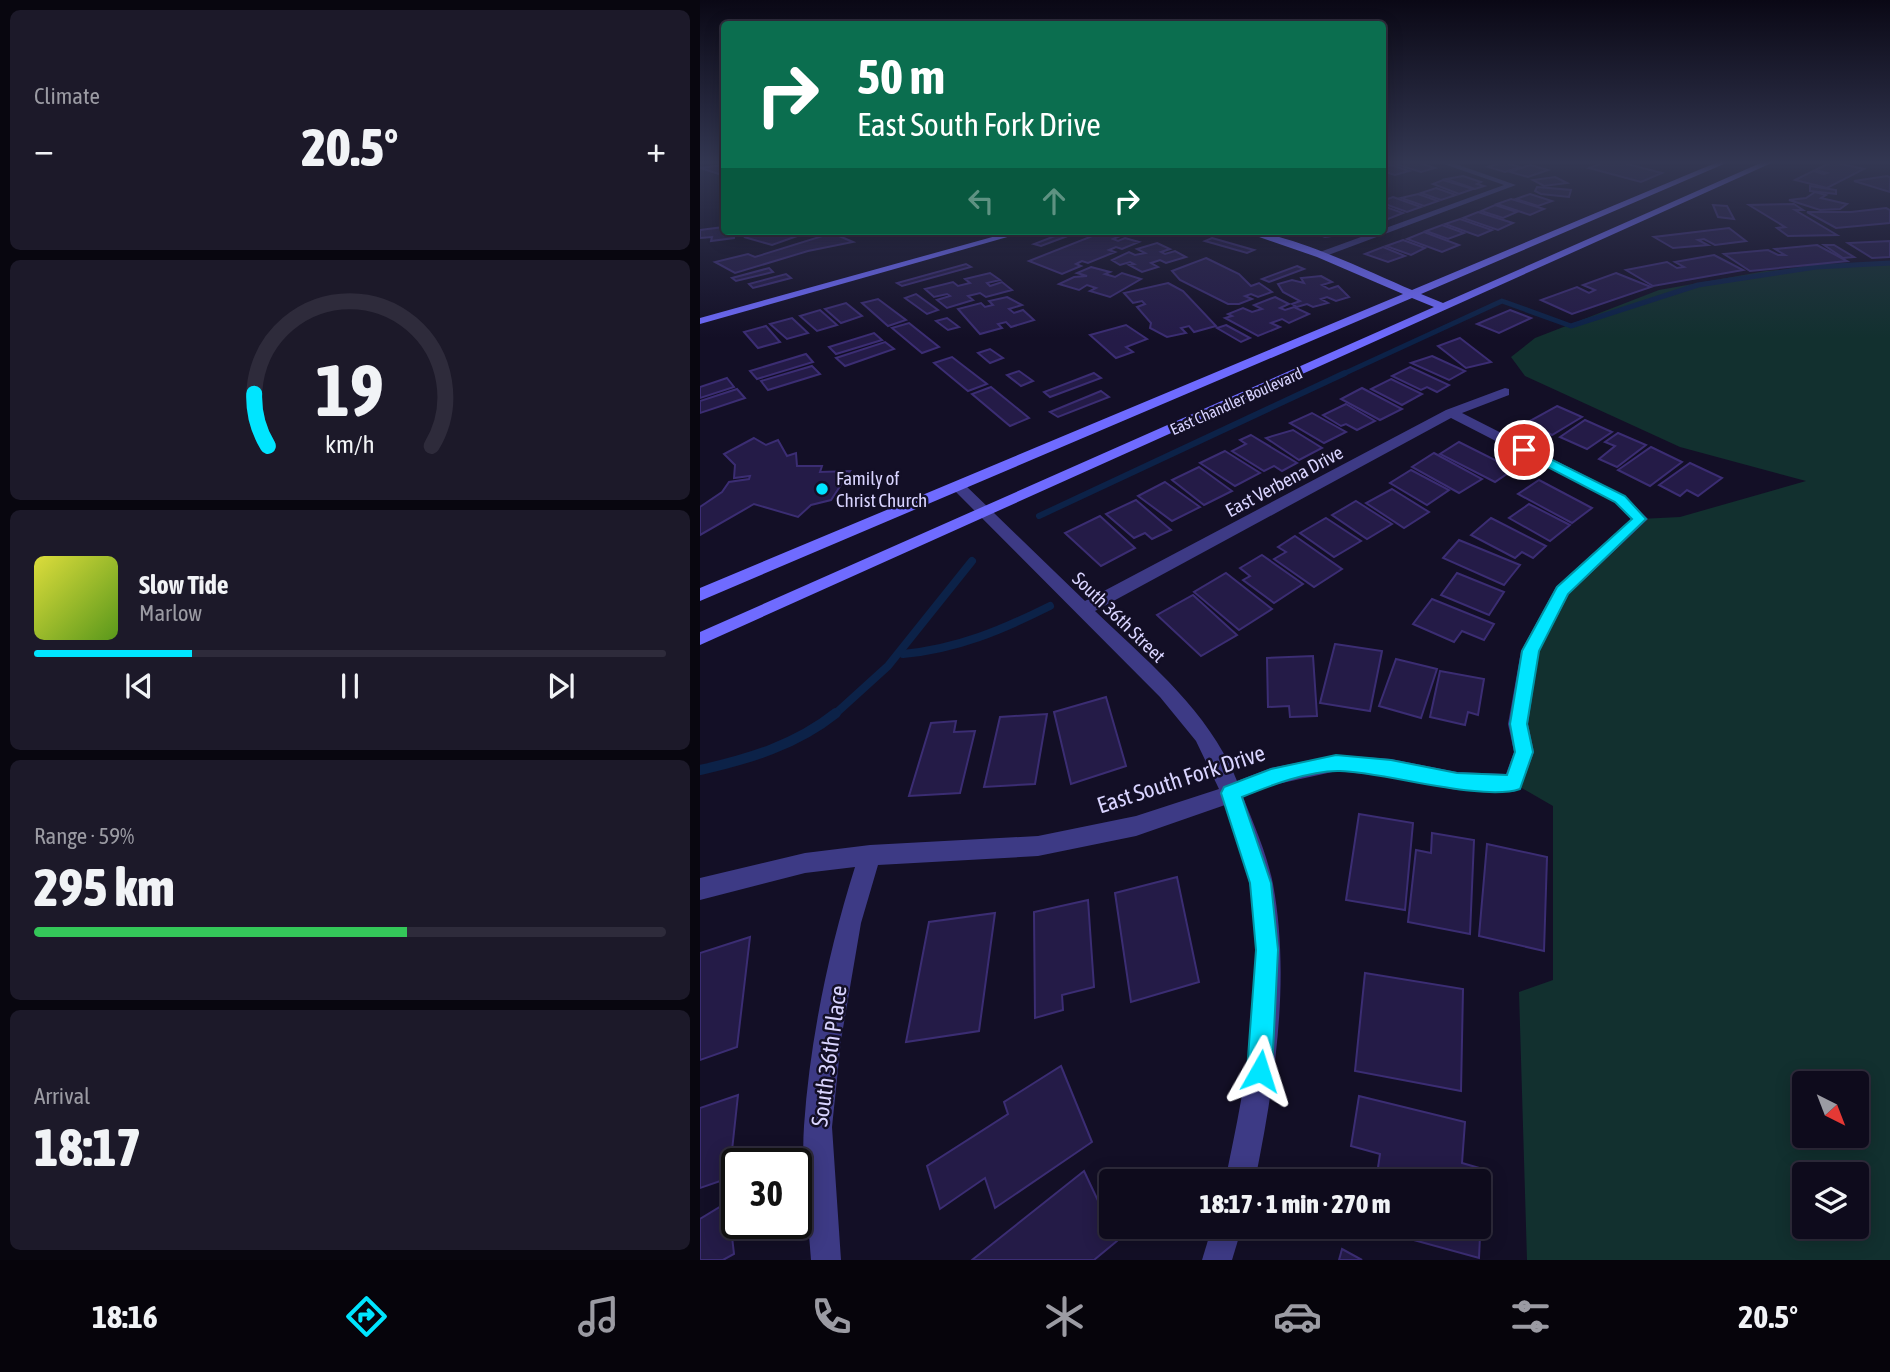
<!DOCTYPE html>
<html lang="en">
<head>
<meta charset="utf-8">
<style>
	:root { --surface:#0e0b1c; --page:#1c1929; --text:#f1f3f6; --muted:#9b9ba3; --line:#2e2b3b; --accent:#00e5ff }
	body { margin:0; font-family:"Asap Condensed",sans-serif; background:var(--page); color:var(--text); height:100vh; display:flex; flex-direction:column; font-size:26px; white-space:nowrap }
	* { box-sizing:border-box; margin:0 }
	p { font-size:23px; color:var(--muted) }
	.icon { flex:none; width:38px; height:38px; fill:none; stroke:currentColor; stroke-width:2; stroke-linecap:round; stroke-linejoin:round }
	.map { position:relative; flex:1; overflow:hidden }
	.panel { display:flex; flex-direction:column; gap:10px; padding:10px; background:#08060f; width:700px }
	.panel>* { flex:none }
	.top-card { position:absolute; left:21px; top:21px; width:665px; height:214px; border-radius:7px; box-shadow:0 4px 18px #0003,0 0 0 2px var(--line); background:#0b6e4f; color:#fff; overflow:hidden }
	.needle { width:46px; rotate:138deg }
	.buttons { position:absolute; left:1092px; top:1071px; display:grid; gap:14px }
	.buttons a { display:grid; place-items:center; width:77px; height:77px; border-radius:7px; background:var(--surface); box-shadow:0 4px 18px #0003,0 0 0 2px var(--line); font-size:35px }
	.speed { position:absolute; left:21px; top:1148px; display:flex; gap:14px; font-size:35px; font-weight:700; text-align:center }
	.speed>* { display:grid; place-content:center; width:91px; height:91px; border-radius:50%; background:var(--surface); box-shadow:0 4px 18px #0003,0 0 0 2px var(--line); line-height:1 }
	.speed .limit { border:4px solid #111; border-radius:10px; background:#fff; color:#111 }
	.pin { position:absolute; display:grid; place-items:center; width:60px; height:60px; color:#fff; margin:-30px; border:4px solid #fff; border-radius:50%; box-shadow:0 2px 7px #0007 }
	.me { position:absolute; width:77px; margin:-38px; rotate:6deg; stroke-linejoin:round; filter:drop-shadow(0 0 5px #0008) }
	.turn { display:flex; align-items:center; gap:24px; height:147px; padding:0 21px; font-size:32px }
	.turn .icon { width:91px; height:91px; stroke-width:2.5 }
	.turn b { display:block; font-size:49px; line-height:60px }
	.lanes { display:flex; align-items:center; height:66px; padding:0 21px; background:#0003; justify-content:center; gap:35px; direction:ltr }
	.lanes .off { opacity:.35 }
	.big { font-size:52px; font-weight:800; line-height:1.1 }
	.panel .widget { flex:1; display:flex; flex-direction:column; justify-content:center; gap:10px; min-width:0; padding:0 24px; border-radius:10px; background:var(--page) }
	.panel .dial { align-items:center; gap:0 }
	.dial svg { height:182px; overflow:visible; fill:none; stroke:var(--line); stroke-width:7; stroke-linecap:round; text-anchor:middle }
	.dial text { fill:var(--text); stroke:none }
	.song { display:flex; align-items:center; gap:21px }
	.cover { width:84px; height:84px; border-radius:10px; background:linear-gradient(135deg,hsl(60 70% 55%),hsl(90 70% 35%)) }
	.played { height:7px; border-radius:4px; background:linear-gradient(90deg,var(--accent) 25%,var(--line) 25%) }
	.keys { display:flex; justify-content:space-around; direction:ltr }
	.heat { display:flex; justify-content:space-between; align-items:center; font-size:38px; direction:ltr }
	.charge { height:10px; border-radius:5px; background:linear-gradient(90deg,#34c759 59%,var(--line) 0) }
	.trip { position:absolute; left:399px; top:1169px; width:392px; height:70px; border-radius:7px; background:var(--surface); box-shadow:0 4px 18px #0003,0 0 0 2px var(--line); font-weight:800; line-height:70px; text-align:center }
	.menu { display:flex; height:112px; justify-content:space-around; align-items:center; background:#06040b; color:var(--muted) }
	.menu .icon { width:49px; height:49px }
	.menu .current { color:var(--accent) }
	.menu b { font-size:32px; color:var(--text) }
	main { display:flex; flex:1; min-height:0 }
	.map>svg:first-child { display:block }
</style>
</head>
<body>
<main>
<section class="panel">
<div class="widget"><p>Climate</p>
<div class="heat"><a>−</a><b class="big">20.5°</b><a>+</a></div>
</div>
<div class="widget dial"><svg viewBox="0 0 100 80">
<path d="M14 69A42 42 0 1 1 86 69"/>
<path d="M14 69A42 42 0 0 1 8 46" stroke="#00e5ff"/>
<text x="50" y="56" font-size="32" font-weight="700">19</text>
<text x="50" y="72" font-size="11">km/h</text>
</svg></div>
<div class="widget">
<div class="song"><i class="cover"></i><div><b>Slow Tide</b><p>Marlow</p></div></div>
<div class="played"></div>
<div class="keys"><svg class="icon" aria-label="previous" viewBox="0 0 24 24"><path d="M18 5L8 12l10 7zM5 5v14"/></svg><svg class="icon" aria-label="pause" viewBox="0 0 24 24"><path d="M8 5v14M16 5v14"/></svg><svg class="icon" aria-label="next" viewBox="0 0 24 24"><path d="M6 5l10 7-10 7zM19 5v14"/></svg></div>
</div>
<div class="widget"><p>Range · 59%</p><b class="big">295 km</b><div class="charge"></div></div>
<div class="widget"><p>Arrival</p><b class="big">18:17</b></div>
</section>
<div class="map">
<svg width="1190" height="1260" viewBox="0 0 1190 1260">
	<rect width="100%" height="100%" fill="#130f26"/>
	<!-- green -->
	<path fill="#12302f" fill-rule="evenodd" d="M1190,262V1260H827L819,992L853,980V806L813,783L830,651L862,591L940,519L980,517L1106,481L980,447L825,376L811,357L835,338L959,290L1066,271ZM1104,1083H1157V1136H1104ZM1104,1174H1157V1227H1104Z"/>
	<g fill="none" stroke-linecap="round" stroke-linejoin="round">
		<!-- stream-far3 -->
		<path stroke="#0c2248" stroke-width="5" d="M641,375L802,301L871,326L998,285L1116,267L1190,263"/>
		<!-- stream-far2 -->
		<path stroke="#0c2248" stroke-width="6" d="M339,516L645,373"/>
		<!-- stream-far1 -->
		<g stroke="#0c2248" stroke-width="8">
			<path d="M203,654C257,649 302,630 350,606"/>
			<path d="M134,715L188,666L272,561"/>
		</g>
		<!-- stream -->
		<path stroke="#0c2248" stroke-width="10" d="M0,770C49,759 96,745 136,713"/>
	</g>
	<!-- building -->
	<g fill="#241b47" stroke="#3b2d73" stroke-width="2">
		<path d="M704,161H714L735,168L721,172L695,164Z"/>
		<path d="M907,161H916L962,173L941,182L889,168Z"/>
		<path d="M803,162L820,167L805,172L788,167Z"/>
		<path d="M1132,162L1164,169L1127,188L1095,180L1113,171L1124,174L1127,173L1115,170Z"/>
		<path d="M24,165V174L22,175L0,168Z"/>
		<path d="M691,165L709,171L695,175L682,171V168Z"/>
		<path d="M830,165L848,170L828,177L810,172Z"/>
		<path d="M763,176L781,182L777,184L784,186L775,189L746,179Z"/>
		<path d="M1187,176L1190,177V192L1154,181Z"/>
		<path d="M855,177L867,183L844,186L833,180Z"/>
		<path d="M743,180L773,189L759,194L733,184Z"/>
		<path d="M1110,186L1136,190V194L1110,191Z"/>
		<path d="M837,187L871,190L869,197L841,194L835,191Z"/>
		<path d="M736,188L756,195L741,200L721,193Z"/>
		<path d="M1115,192L1126,195L1121,198L1147,204L1140,209L1120,210L1089,200L1106,198Z"/>
		<path d="M718,194L738,201L724,206L701,198Z"/>
		<path d="M830,194L852,201L838,206L816,199Z"/>
		<path d="M693,197L721,207L707,212L682,203V201Z"/>
		<path d="M811,199L844,209L830,215L797,204Z"/>
		<path d="M1094,204L1103,210H1095L1137,235L1088,236L1077,228L1085,227L1049,205Z"/>
		<path d="M795,205L817,212L803,218L781,211Z"/>
		<path d="M1013,205L1027,206L1034,219L1018,217Z"/>
		<path d="M682,206H683L703,213L688,219L682,217Z"/>
		<path d="M1186,208L1190,210V223L1136,228L1107,212H1151Z"/>
		<path d="M778,212L813,223L798,230L763,218Z"/>
		<path d="M760,219L792,230L778,236L745,224Z"/>
		<path d="M742,225L764,233L748,239L726,231Z"/>
		<path d="M24,227V231H35L34,238L11,241L12,237L0,238V230Z"/>
		<path d="M1029,228L1046,241L1015,245L1004,239L998,240L1008,245L973,248L954,237Z"/>
		<path d="M73,231L100,235L72,245L44,237Z"/>
		<path d="M368,231H381L341,246L334,244Z"/>
		<path d="M405,231L420,236L413,239L418,241L425,238L439,242L422,249L416,247L409,250L415,252L388,263L382,261L376,264L381,266L362,274L329,261Z"/>
		<path d="M609,231H640L646,234L625,237Z"/>
		<path d="M724,232L759,245L742,252L707,239Z"/>
		<path d="M132,233L153,242L108,251L35,273L15,262L48,254L55,257Z"/>
		<path d="M512,238L554,250L547,253L505,241Z"/>
		<path d="M703,240L725,248L711,255L686,246Z"/>
		<path d="M1190,241V257L1172,258L1148,243Z"/>
		<path d="M457,243L470,249L461,252L465,254L475,251L486,257L466,263L460,260L451,263L458,267L442,272L429,265L434,264L430,262L420,265L412,260L429,252L435,255L445,253L437,249Z"/>
		<path d="M1117,245L1147,261L1050,271L1024,254L1068,250L1078,255H1085L1075,249Z"/>
		<path d="M1124,245H1134L1154,257L1143,258Z"/>
		<path d="M683,247L705,256L688,262L665,254Z"/>
		<path d="M1014,255L1043,270L953,286L926,270L967,262L977,268L984,267L975,262Z"/>
		<path d="M506,258L539,274L551,286L559,283L572,292L558,297L551,294L545,296L552,299L539,304H528L480,280L472,271Z"/>
		<path d="M266,264L271,267L202,286L197,283Z"/>
		<path d="M597,266L604,269L569,282L562,279Z"/>
		<path d="M391,267L410,272L405,274L415,277L422,273L441,279L410,297L390,291L396,288L387,285L379,290L359,284L374,277L387,276L377,273Z"/>
		<path d="M69,268L73,272L36,281L32,278Z"/>
		<path d="M290,273L300,280L287,283L290,286L302,282L312,290L286,297L280,293L268,296L273,300L247,308L237,300L250,296L247,294L234,297L225,289L253,282L258,286L270,283L265,279Z"/>
		<path d="M916,273L951,287L872,314L841,300L877,287L889,293L895,290L883,285Z"/>
		<path d="M86,274L91,278L53,288L49,284Z"/>
		<path d="M621,276L632,282L622,285L629,289L638,286L649,297L636,301L627,297L621,299L628,303L613,307L607,304L597,307L592,304L600,301L583,292L578,284L592,280L604,283L601,278Z"/>
		<path d="M468,283L483,291L516,326L494,332L489,326L481,328L486,333L467,337L450,328L451,323L437,307L445,304L442,301L433,303L424,293Z"/>
		<path d="M216,294L238,310L227,314L205,298Z"/>
		<path d="M307,297L322,305L309,309L314,313L323,310L334,320L311,327L306,322L298,324L302,328L280,334L258,309L281,303L285,307L293,305L289,301Z"/>
		<path d="M575,297L589,304L580,308L585,310L594,307L609,314L589,323L582,319L571,323L580,327L558,336L525,318L532,316L528,314L543,308L552,312L562,309L554,305Z"/>
		<path d="M178,299L206,320L188,326L162,303Z"/>
		<path d="M146,303L162,316L141,323L125,309Z"/>
		<path d="M120,310L137,325L117,331L100,316Z"/>
		<path d="M810,310L831,318L799,333L777,324Z"/>
		<path d="M92,318L108,333L87,339L70,324Z"/>
		<path d="M247,318L259,327L248,330L236,321Z"/>
		<path d="M209,323L239,347L222,353L192,328Z"/>
		<path d="M426,325L447,339L426,347L433,352L416,358L390,335Z"/>
		<path d="M526,325L550,338L541,342L517,328Z"/>
		<path d="M66,326L80,342L58,348L44,332Z"/>
		<path d="M174,333L182,340L136,354L129,347Z"/>
		<path d="M760,338L791,362L766,368L738,346Z"/>
		<path d="M185,342L194,349L145,366L136,358Z"/>
		<path d="M290,349L303,358L290,363L278,353Z"/>
		<path d="M106,354L113,362L57,379L50,371Z"/>
		<path d="M732,356L765,371L749,380L711,363Z"/>
		<path d="M252,357L287,384L268,391L234,363Z"/>
		<path d="M112,366L120,374L68,390L61,381Z"/>
		<path d="M710,367L749,385L737,392L727,387L721,390L692,376Z"/>
		<path d="M319,371L333,381L321,386L307,375Z"/>
		<path d="M394,373L401,378L350,397L344,392Z"/>
		<path d="M27,378L34,387L0,398V387Z"/>
		<path d="M691,379L722,394L702,405L671,389Z"/>
		<path d="M291,387L329,418L310,426L272,394Z"/>
		<path d="M662,388L702,409L680,420L641,399Z"/>
		<path d="M37,389L45,398L0,413V401Z"/>
		<path d="M401,391L409,397L358,417L350,412Z"/>
		<path d="M646,404L675,421L657,430L646,424L641,426L623,415Z"/>
		<path d="M857,406L882,417L852,435L828,422Z"/>
		<path d="M612,413L646,432L624,443L590,423Z"/>
		<path d="M885,420L912,432L887,449L860,437Z"/>
		<path d="M593,430L622,448L599,460L566,438Z"/>
		<path d="M918,433L946,445L917,467L899,459L915,446L905,442Z"/>
		<path d="M551,435L597,463L582,471L574,466L564,471L532,451L546,444L540,440Z"/>
		<path d="M54,438L66,445L78,440L87,456L96,453L97,466H122L120,472L150,471L131,500L111,505L98,517L54,504L0,535V507L22,492L29,482L49,479L50,476L34,478L35,465L24,454Z"/>
		<path d="M759,442L801,463L798,464L811,471L795,482L740,454Z"/>
		<path d="M951,447L982,462L950,486L918,470Z"/>
		<path d="M525,451L560,473L535,486L500,463Z"/>
		<path d="M734,453L782,479L759,493L712,467Z"/>
		<path d="M990,463L1022,478L998,496L987,490L980,496L959,485Z"/>
		<path d="M499,467L532,491L504,505L472,480Z"/>
		<path d="M711,470L749,490L727,505L690,483Z"/>
		<path d="M839,480L892,508L872,523L818,494Z"/>
		<path d="M465,482L500,507L472,521L438,496Z"/>
		<path d="M692,489L729,512L704,528L666,503Z"/>
		<path d="M436,500L471,530L452,539L445,533L434,538L406,514Z"/>
		<path d="M656,501L692,524L667,539L632,515Z"/>
		<path d="M829,504L870,525L850,541L809,518Z"/>
		<path d="M400,516L435,548L401,566L365,533Z"/>
		<path d="M626,518L661,541L634,557L600,533Z"/>
		<path d="M791,518L846,546L833,558L822,552L815,558L771,535Z"/>
		<path d="M595,536L642,569L614,587L574,559L586,552L578,547Z"/>
		<path d="M759,540L820,565L804,585L743,558Z"/>
		<path d="M562,555L603,584L574,603L543,580L550,576L540,568Z"/>
		<path d="M526,573L572,609L539,630L494,592Z"/>
		<path d="M757,573L804,592L789,615L741,595Z"/>
		<path d="M493,595L537,635L501,656L457,615Z"/>
		<path d="M732,599L794,624L784,640L762,631L754,642L713,624Z"/>
		<path d="M635,644L682,651L670,711L620,703Z"/>
		<path d="M613,656L617,716L590,717L589,706L568,707L567,658Z"/>
		<path d="M696,659L737,669L721,718L679,706Z"/>
		<path d="M740,671L784,679L778,715L768,712L765,725L730,717Z"/>
		<path d="M406,697L426,766L371,784L354,712Z"/>
		<path d="M347,714L335,784L284,787L300,717Z"/>
		<path d="M256,721L254,732L275,731L260,793L209,796L231,723Z"/>
		<path d="M659,814L713,823L705,910L646,900Z"/>
		<path d="M732,833L774,840L770,934L708,922L716,850L731,853Z"/>
		<path d="M787,844L847,857L844,951L779,936Z"/>
		<path d="M477,877L499,982L431,1002L415,893Z"/>
		<path d="M388,900L394,987L362,995L363,1010L335,1018L334,912Z"/>
		<path d="M295,913L279,1031L206,1042L229,922Z"/>
		<path d="M50,937L37,1047L0,1060V953Z"/>
		<path d="M665,973L763,989L761,1091L655,1071Z"/>
		<path d="M361,1066L392,1142L295,1208L285,1178L240,1209L227,1166L308,1114L304,1102Z"/>
		<path d="M38,1095L29,1178L0,1188V1108Z"/>
		<path d="M659,1096L765,1122L762,1163L783,1169L779,1258L670,1228L779,1227V1181H676L680,1154L651,1146Z"/>
		<path d="M384,1171L417,1241L394,1260H272Z"/>
		<path d="M28,1202L34,1254L23,1260H0V1219Z"/>
		<path d="M642,1249L662,1260H639Z"/>
	</g>
	<g fill="none" stroke-linecap="round" stroke-linejoin="round">
		<!-- street -->
		<g fill="#3d3a85" fill-rule="evenodd">
			<path d="M735,161H747L816,185L623,257H617V253L804,185Z"/>
			<path d="M805,388L809,389V395L762,413L925,496L948,519L869,594L839,651L828,724L834,752L820,789L813,792L757,790L691,777L637,771L573,785L543,797C554,825 567,854 573,884C591,981 574,1086 555,1181H525C544,1091 568,973 549,882C544,856 534,830 525,805L436,836L338,856L178,865L161,923L141,1040L132,1127L141,1260H111C108,1216 101,1169 104,1126C110,1039 129,949 155,867L105,873L0,900V878L105,853L170,845L338,836L436,816L519,789L496,741L460,697L253,489V483H263L385,601L746,410ZM751,418L915,502L931,519L856,587L821,651L808,724L814,752L806,774L757,772L691,759L637,755L571,768L537,781C509,711 448,662 395,611Z"/>
			<path d="M512,1227H542L532,1260H502Z"/>
		</g>
		<!-- secondary -->
		<g fill="#6f6bff" fill-rule="evenodd">
			<path d="M1020,161H1031L721,294L743,303L1065,161H1076L0,645V632L734,307L712,298L0,601V588L703,294L617,257L542,231C587,231 669,272 712,290Z"/>
			<path d="M314,231H329L0,324V318Z"/>
		</g>
	</g>
	<!-- sky -->
	<linearGradient id="sky" x2="0" y2="1"><stop stop-color="#0a0815"/><stop offset="0.48" stop-color="#333752"/><stop offset="1" stop-color="#333752" stop-opacity="0"/></linearGradient>
	<rect width="1190" height="338" fill="url(#sky)"/>
	<!-- route -->
	<path fill="#00e5ff" stroke="#0095a6" stroke-width="2" d="M824,446L925,496L946,519L868,594L839,651L827,724L833,752L820,789C783,802 685,772 640,771C610,770 569,786 542,797L571,883L578,950L572,1071L568,1079L560,1083L551,1079L547,1071L556,950L550,883L521,793L524,787L571,769L636,755L691,760L757,773L807,775L815,752L810,724L822,651L857,587L932,519L915,502L819,452V447Z"/>
	<!-- markers -->
	<circle fill="#00e5ff" stroke="#130f26" stroke-width="2.5" cx="122" cy="489" r="7"/>
	<g text-anchor="middle" stroke-width="5" stroke-linejoin="round" paint-order="stroke">
		<!-- far-street labels -->
		<g font-size="16" fill="#d9d4ff" stroke="#130f26">
			<text transform="translate(536 401) rotate(-24)" y="6">East Chandler Boulevard</text>
		</g>
		<!-- poi labels -->
		<g font-size="19" fill="#d9d4ff" stroke="#130f26" text-anchor="start">
			<text x="136" y="485">Family of<tspan x="136" dy="22">Christ Church</tspan></text>
		</g>
		<!-- street labels -->
		<g font-size="19" fill="#d9d4ff" stroke="#130f26">
			<text transform="translate(584 481) rotate(-28)" y="7">East Verbena Drive</text>
			<text transform="translate(419 617) rotate(44)" y="7">South 36th Street</text>
		</g>
		<!-- near-street labels -->
		<g font-size="23" fill="#d9d4ff" stroke="#130f26">
			<text transform="translate(481 779) rotate(-18)" y="8">East South Fork Drive</text>
			<text transform="translate(129 1056) rotate(-82)" y="8">South 36th Place</text>
		</g>
	</g>
</svg>
<div class="buttons">
<a><svg class="needle" viewBox="-14 -14 28 28"><path d="M0-13l5 13h-10z" fill="#e53935"/><path d="M0 13l5-13h-10z" fill="#9b9ba3"/></svg></a>
<a><svg class="icon" aria-label="layers" viewBox="0 0 24 24"><path d="M12 4l9 5-9 5-9-5zM3 14l9 5 9-5"/></svg></a>
</div>
<div class="speed"><div class="limit">30</div></div>
<div class="pin" style="left:824px;top:450px;background:#d93025"><svg class="icon" aria-label="arrive" viewBox="0 0 24 24"><path d="M6 21V4h12l-3 4 3 4H6"/></svg></div>
<svg class="me" style="left:560px;top:1071px" viewBox="-20 -20 40 40"><path d="M0-17L14 15 0 8-14 15z" fill="#00e5ff" stroke="#fff" stroke-width="4"/></svg>
<div class="trip">18:17 · 1 min · 270 m</div>
<div class="top-card">
<div class="turn"><svg class="icon" aria-label="right" viewBox="0 0 24 24"><path d="M7 20v-9h11M14 6l5 5-5 5"/></svg><div><b>50 m</b>East South Fork Drive</div></div>
<div class="lanes"><svg class="icon off" aria-label="left" viewBox="0 0 24 24"><path d="M17 20v-9H6M10 6l-5 5 5 5"/></svg><svg class="icon off" aria-label="ahead" viewBox="0 0 24 24"><path d="M12 20V5M6 11l6-6 6 6"/></svg><svg class="icon" aria-label="right" viewBox="0 0 24 24"><path d="M7 20v-9h11M14 6l5 5-5 5"/></svg></div>
</div>
</div>
</main>
<nav class="menu">
<b>18:16</b>
<svg class="icon current" aria-label="directions" viewBox="0 0 24 24"><path d="M12 3l9 9-9 9-9-9zM9 14v-3h6M13 9l2 2-2 2"/></svg>
<svg class="icon" aria-label="music" viewBox="0 0 24 24"><path d="M9 18V5l10-2v13"/><circle cx="6" cy="18" r="3"/><circle cx="16" cy="16" r="3"/></svg>
<svg class="icon" aria-label="phone" viewBox="0 0 24 24"><path d="M5 4h4l2 5-3 2q2 4 5 5l2-3 5 2v4C11 20 4 13 5 4z"/></svg>
<svg class="icon" aria-label="climate" viewBox="0 0 24 24"><path d="M12 3v18M4 7l16 10M4 17L20 7"/></svg>
<svg class="icon" aria-label="car" viewBox="0 0 24 24"><path d="M5 17H2v-5l4-1 3-4h7l3 4 3 1v5h-3M9 17h6M6 11h13"/><circle cx="7" cy="17" r="2"/><circle cx="17" cy="17" r="2"/></svg>
<svg class="icon" aria-label="filters" viewBox="0 0 24 24"><path d="M4 7h16M4 17h16"/><circle cx="9" cy="7" r="2"/><circle cx="15" cy="17" r="2"/></svg>
<b>20.5°</b>
</nav>
</body>
</html>
